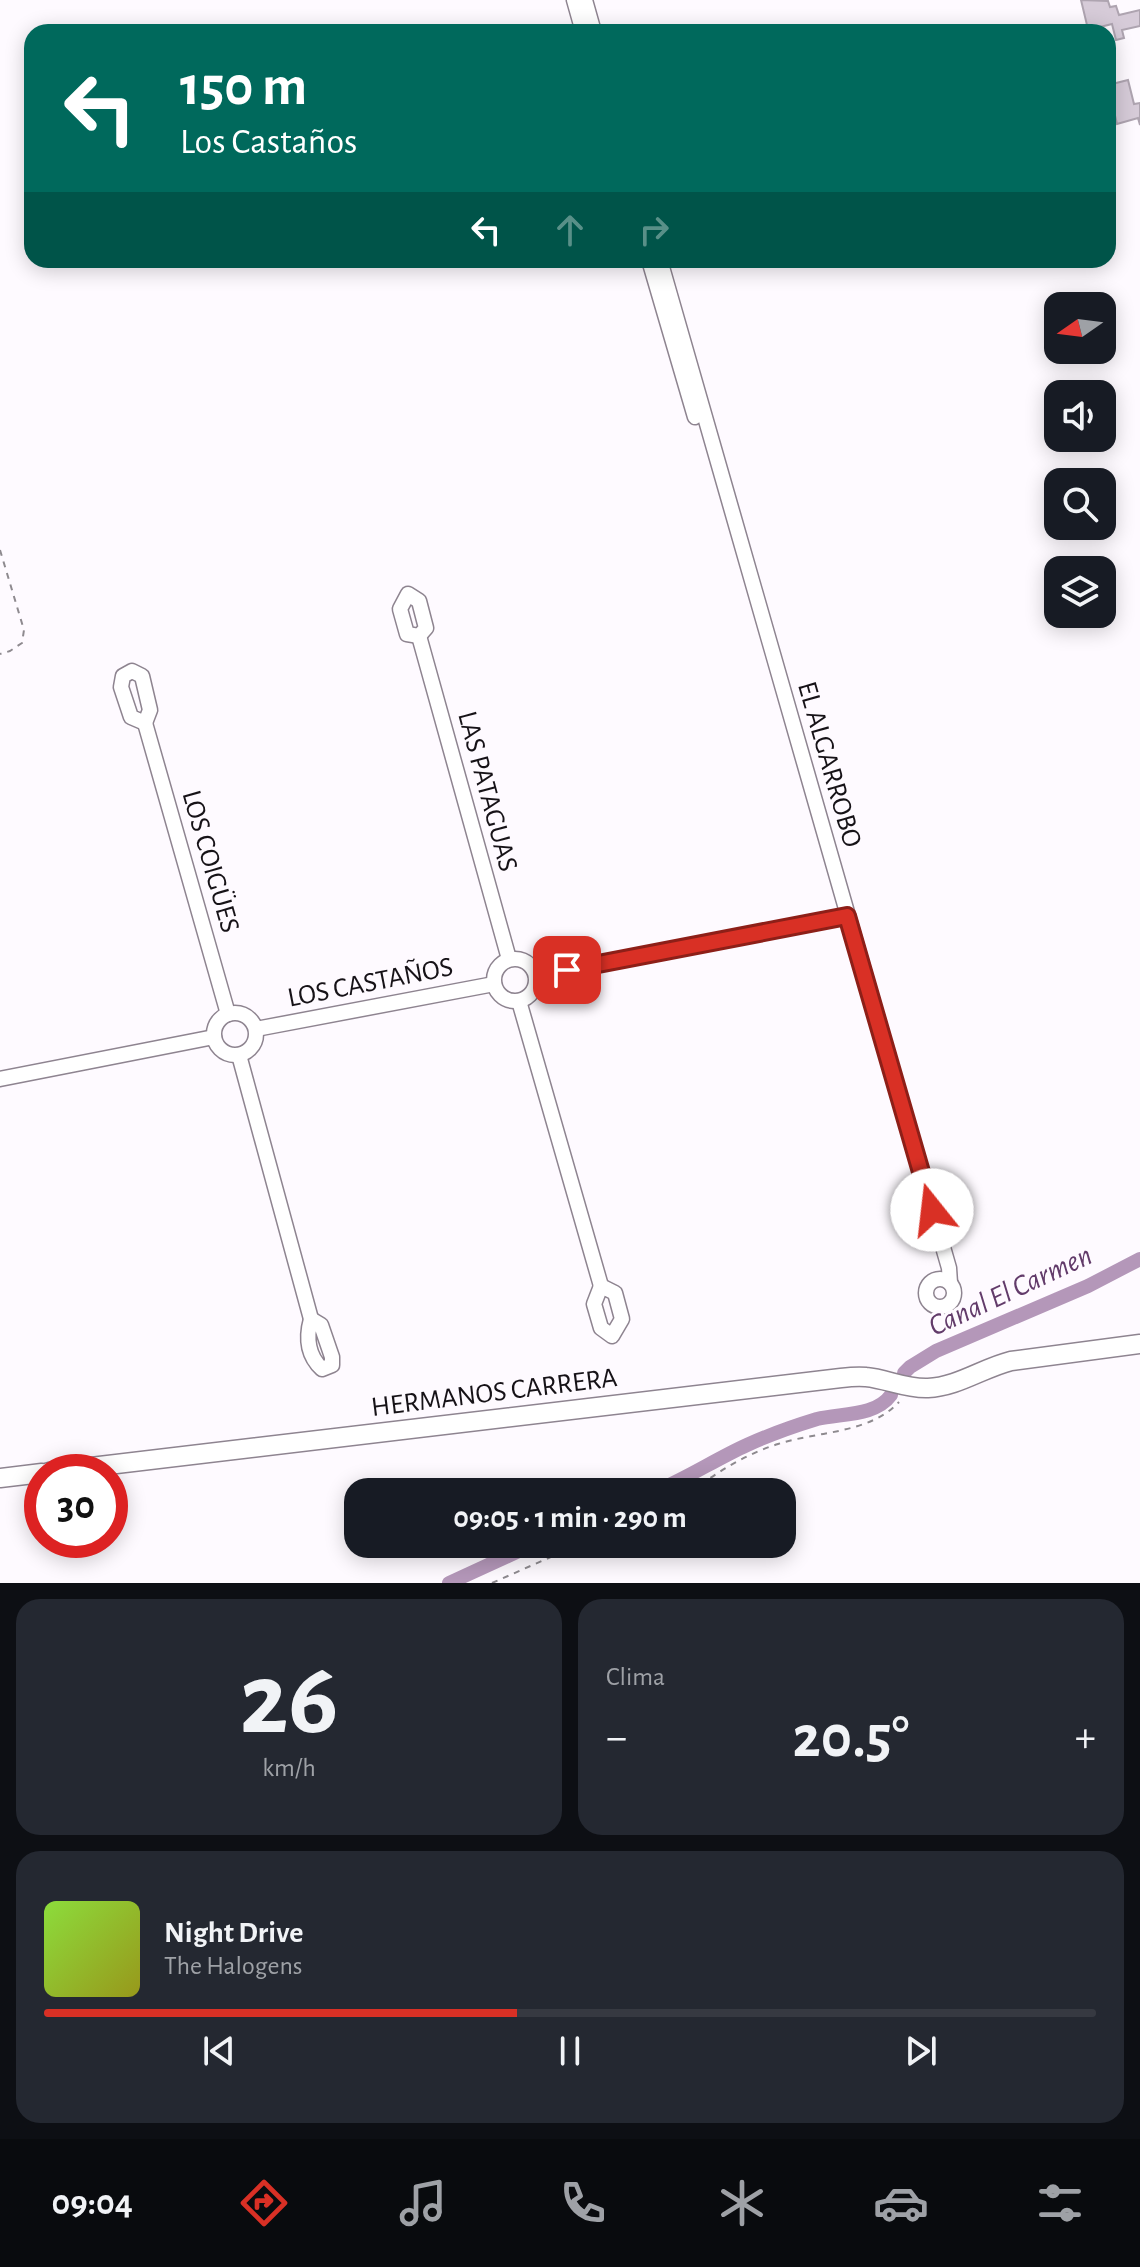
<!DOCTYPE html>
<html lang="es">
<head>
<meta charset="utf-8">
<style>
	:root { --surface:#171b24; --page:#242831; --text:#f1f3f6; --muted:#9ea1a6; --line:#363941; --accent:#d93025 }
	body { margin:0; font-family:"Alegreya Sans",sans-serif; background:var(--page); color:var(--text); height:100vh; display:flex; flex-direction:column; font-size:30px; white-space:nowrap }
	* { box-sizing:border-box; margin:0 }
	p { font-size:26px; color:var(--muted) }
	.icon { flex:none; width:44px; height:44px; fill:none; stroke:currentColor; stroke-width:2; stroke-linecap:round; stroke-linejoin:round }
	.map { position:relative; height:1583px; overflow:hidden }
	.side { display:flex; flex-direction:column; gap:16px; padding:16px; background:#0d0f14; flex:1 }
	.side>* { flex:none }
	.guide { position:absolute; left:24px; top:24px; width:1092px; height:244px; border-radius:24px; box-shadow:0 4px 20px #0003; background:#00695c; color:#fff; overflow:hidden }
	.needle { width:52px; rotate:256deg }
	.tools { position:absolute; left:1044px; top:292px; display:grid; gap:16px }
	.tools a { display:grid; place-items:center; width:72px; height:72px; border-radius:16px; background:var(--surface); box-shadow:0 4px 20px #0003; font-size:40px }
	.speed { position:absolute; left:24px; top:1454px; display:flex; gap:16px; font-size:40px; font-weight:700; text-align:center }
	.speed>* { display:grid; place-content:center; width:104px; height:104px; border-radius:50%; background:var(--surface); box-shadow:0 4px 20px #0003; line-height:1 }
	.speed .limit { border:12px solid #d22; background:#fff; color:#111 }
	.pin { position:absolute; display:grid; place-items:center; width:68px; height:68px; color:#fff; margin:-34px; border-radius:16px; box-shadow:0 4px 12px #0006 }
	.me { position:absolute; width:88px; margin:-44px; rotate:344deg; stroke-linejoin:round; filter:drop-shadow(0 0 6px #0008) }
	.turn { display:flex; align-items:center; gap:28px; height:168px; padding:0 24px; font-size:36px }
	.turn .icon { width:104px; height:104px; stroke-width:2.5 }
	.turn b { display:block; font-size:56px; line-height:68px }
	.lanes { display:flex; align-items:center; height:76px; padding:0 24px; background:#0003; justify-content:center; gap:40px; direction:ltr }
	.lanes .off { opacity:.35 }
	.big { font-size:60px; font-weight:700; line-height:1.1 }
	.side .widget { flex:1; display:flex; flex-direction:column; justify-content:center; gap:12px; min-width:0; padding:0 28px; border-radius:24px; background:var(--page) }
	.side .dial { align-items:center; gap:0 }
	.dial b { font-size:104px; line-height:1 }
	.song { display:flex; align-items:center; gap:24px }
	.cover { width:96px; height:96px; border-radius:12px; background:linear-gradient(135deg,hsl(90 70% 55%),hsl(60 70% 35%)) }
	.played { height:8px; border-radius:4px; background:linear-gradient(90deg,var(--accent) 45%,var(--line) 45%) }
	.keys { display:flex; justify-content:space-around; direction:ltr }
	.heat { display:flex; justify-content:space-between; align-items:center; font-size:44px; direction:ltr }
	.side .tiles { flex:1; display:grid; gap:16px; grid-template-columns:1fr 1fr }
	.widget:last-child { grid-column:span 2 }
	.trip { position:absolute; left:344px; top:1478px; width:452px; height:80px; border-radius:24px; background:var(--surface); box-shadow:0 4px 20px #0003; font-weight:700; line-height:80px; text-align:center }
	.tabs { display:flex; height:128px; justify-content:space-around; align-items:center; background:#090b0e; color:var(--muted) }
	.tabs .icon { width:56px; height:56px }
	.tabs .current { color:var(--accent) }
	.tabs b { font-size:36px; color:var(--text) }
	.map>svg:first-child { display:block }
</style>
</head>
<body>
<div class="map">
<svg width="1140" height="1583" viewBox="0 0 1140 1583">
	<rect width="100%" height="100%" fill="#fefaff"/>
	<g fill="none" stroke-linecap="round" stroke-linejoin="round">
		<!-- canal -->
		<g stroke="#b497b9" stroke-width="14">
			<path d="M904,1373L910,1367L936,1351L1088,1286L1140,1259"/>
			<path d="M654,1492C686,1479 716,1459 747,1445C769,1435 794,1426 817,1419C840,1413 875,1417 891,1395"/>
			<path d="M449,1583L534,1544"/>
		</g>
	</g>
	<!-- building -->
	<g fill="#d6cbd8" stroke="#aea4b0" stroke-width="2">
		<path d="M1081,0L1108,1L1110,7L1116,6L1119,15L1140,10V26L1122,30L1124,38L1116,40L1112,24L1100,27L1101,32H1085L1084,26L1087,25Z"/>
		<path d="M1128,80L1134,104L1140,103V125L1138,118L1117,124L1108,85Z"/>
	</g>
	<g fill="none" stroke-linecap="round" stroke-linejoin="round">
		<defs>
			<g id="minor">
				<path d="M574,0L583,32"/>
				<path d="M585,0L594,32"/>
				<path d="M649,260L695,417"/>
				<path d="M660,260L949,1268L950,1283"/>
				<path d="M408,594L419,601L426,628L419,636L407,634L400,609Z"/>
				<path d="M419,636L509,959"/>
				<path d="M132,671L142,676L150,710L145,723L131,717L121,687L123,676Z"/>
				<path d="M145,723L228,1014"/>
				<circle cx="515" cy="980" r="21"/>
				<path d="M536,976L847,916"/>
				<path d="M519,1001L601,1286"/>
				<circle cx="235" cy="1034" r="21"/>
				<path d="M256,1029L494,984"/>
				<path d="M239,1055L311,1319"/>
				<path d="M0,1079L214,1037"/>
				<circle cx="940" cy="1293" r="14"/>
				<path d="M601,1286L615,1293L622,1319L612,1336L601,1328L594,1304Z"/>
				<path d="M311,1319L321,1325L332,1357V1365L322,1369C307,1355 306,1337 311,1319Z"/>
			</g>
			<g id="tertiary">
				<path d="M49,1472L841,1378C849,1377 858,1376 866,1377C887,1379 906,1389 928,1388C957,1387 983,1368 1011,1361L1140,1344"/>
				<path d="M0,1478L42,1473"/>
			</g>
		</defs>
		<!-- minor casing -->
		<use href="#minor" stroke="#8e8490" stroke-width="17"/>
		<!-- tertiary casing -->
		<use href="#tertiary" stroke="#8e8490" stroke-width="21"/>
		<!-- path -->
		<g stroke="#8e8a8f" stroke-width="2" stroke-dasharray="6 6" stroke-linecap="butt">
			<path d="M0,550L24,630L22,643L10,651L0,654"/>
			<path d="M691,1492C717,1472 746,1454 778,1444C818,1431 869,1434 899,1402"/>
			<path d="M492,1583L569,1549L586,1544"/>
		</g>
		<!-- minor -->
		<use href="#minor" stroke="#fff" stroke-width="14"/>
		<!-- tertiary -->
		<use href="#tertiary" stroke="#fff" stroke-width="18"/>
	</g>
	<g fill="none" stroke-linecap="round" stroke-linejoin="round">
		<defs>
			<path id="route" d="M567,970L847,916L932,1210"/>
		</defs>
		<!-- route casing -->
		<use href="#route" stroke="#8d1f18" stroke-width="20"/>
		<!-- route -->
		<use href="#route" stroke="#d93025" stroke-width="14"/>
	</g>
	<g text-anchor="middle" stroke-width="6" stroke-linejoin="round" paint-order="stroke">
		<!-- street labels -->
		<g font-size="28" fill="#161217" stroke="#fefaff">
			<text transform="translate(831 764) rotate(74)" y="10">EL ALGARROBO</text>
			<text transform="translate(489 791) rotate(75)" y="10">LAS PATAGUAS</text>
			<text transform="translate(212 861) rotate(74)" y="10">LOS COIGÜES</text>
			<text transform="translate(370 981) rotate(-11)" y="10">LOS CASTAÑOS</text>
			<text transform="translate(494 1391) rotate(-7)" y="10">HERMANOS CARRERA</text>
		</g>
		<!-- water labels -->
		<g font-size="30" font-style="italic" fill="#623b6a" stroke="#fefaff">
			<text transform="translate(1010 1290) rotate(-25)" y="10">Canal El Carmen</text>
		</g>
	</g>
</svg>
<div class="tools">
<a><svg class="needle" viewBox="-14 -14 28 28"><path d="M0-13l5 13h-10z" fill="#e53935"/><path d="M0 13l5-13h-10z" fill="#9ea1a6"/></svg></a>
<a><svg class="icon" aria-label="sound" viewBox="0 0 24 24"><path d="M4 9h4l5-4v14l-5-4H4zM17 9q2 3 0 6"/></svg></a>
<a><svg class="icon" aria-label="search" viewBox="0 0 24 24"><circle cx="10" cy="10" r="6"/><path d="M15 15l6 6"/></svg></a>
<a><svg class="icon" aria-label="layers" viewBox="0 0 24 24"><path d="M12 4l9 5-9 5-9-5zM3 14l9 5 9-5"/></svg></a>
</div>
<div class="speed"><div class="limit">30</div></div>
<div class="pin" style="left:567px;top:970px;background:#d93025"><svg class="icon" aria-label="arrive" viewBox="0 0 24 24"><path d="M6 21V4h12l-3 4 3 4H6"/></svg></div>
<svg class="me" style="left:932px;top:1210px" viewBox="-20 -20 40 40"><circle r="19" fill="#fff"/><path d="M0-13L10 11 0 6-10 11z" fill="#d93025"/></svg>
<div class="trip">09:05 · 1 min · 290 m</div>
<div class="guide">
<div class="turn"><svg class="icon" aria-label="left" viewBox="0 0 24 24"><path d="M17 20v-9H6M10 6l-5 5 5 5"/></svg><div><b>150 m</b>Los Castaños</div></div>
<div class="lanes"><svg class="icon" aria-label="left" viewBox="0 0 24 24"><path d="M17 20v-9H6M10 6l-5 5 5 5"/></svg><svg class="icon off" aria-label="ahead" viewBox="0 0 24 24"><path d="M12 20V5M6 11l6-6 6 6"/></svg><svg class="icon off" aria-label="right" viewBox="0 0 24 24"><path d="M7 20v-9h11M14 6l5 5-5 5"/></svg></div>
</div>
</div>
<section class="side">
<div class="tiles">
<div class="widget dial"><b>26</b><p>km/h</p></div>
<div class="widget"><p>Clima</p>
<div class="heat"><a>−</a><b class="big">20.5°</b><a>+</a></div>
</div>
<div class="widget">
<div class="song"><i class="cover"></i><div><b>Night Drive</b><p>The Halogens</p></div></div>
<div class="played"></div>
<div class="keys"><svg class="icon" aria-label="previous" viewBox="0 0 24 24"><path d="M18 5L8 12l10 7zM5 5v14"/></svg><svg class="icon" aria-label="pause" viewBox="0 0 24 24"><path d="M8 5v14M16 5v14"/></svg><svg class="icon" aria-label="next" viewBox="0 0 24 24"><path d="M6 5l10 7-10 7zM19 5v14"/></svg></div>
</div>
</div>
</section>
<nav class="tabs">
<b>09:04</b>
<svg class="icon current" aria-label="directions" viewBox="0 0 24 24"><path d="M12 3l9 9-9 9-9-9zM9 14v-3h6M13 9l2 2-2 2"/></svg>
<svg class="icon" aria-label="music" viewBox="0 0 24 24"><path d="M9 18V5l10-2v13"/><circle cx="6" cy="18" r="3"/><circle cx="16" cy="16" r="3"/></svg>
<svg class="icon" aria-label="phone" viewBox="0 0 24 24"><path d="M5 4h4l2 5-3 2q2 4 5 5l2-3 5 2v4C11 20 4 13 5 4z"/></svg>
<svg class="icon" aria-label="climate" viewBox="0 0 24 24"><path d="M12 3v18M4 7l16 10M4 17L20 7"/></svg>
<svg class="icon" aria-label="car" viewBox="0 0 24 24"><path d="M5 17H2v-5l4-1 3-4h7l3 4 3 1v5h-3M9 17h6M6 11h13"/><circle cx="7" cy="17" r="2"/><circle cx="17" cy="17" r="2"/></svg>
<svg class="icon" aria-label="filters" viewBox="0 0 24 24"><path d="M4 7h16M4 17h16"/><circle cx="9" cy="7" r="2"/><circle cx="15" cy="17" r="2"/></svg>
</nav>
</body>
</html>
